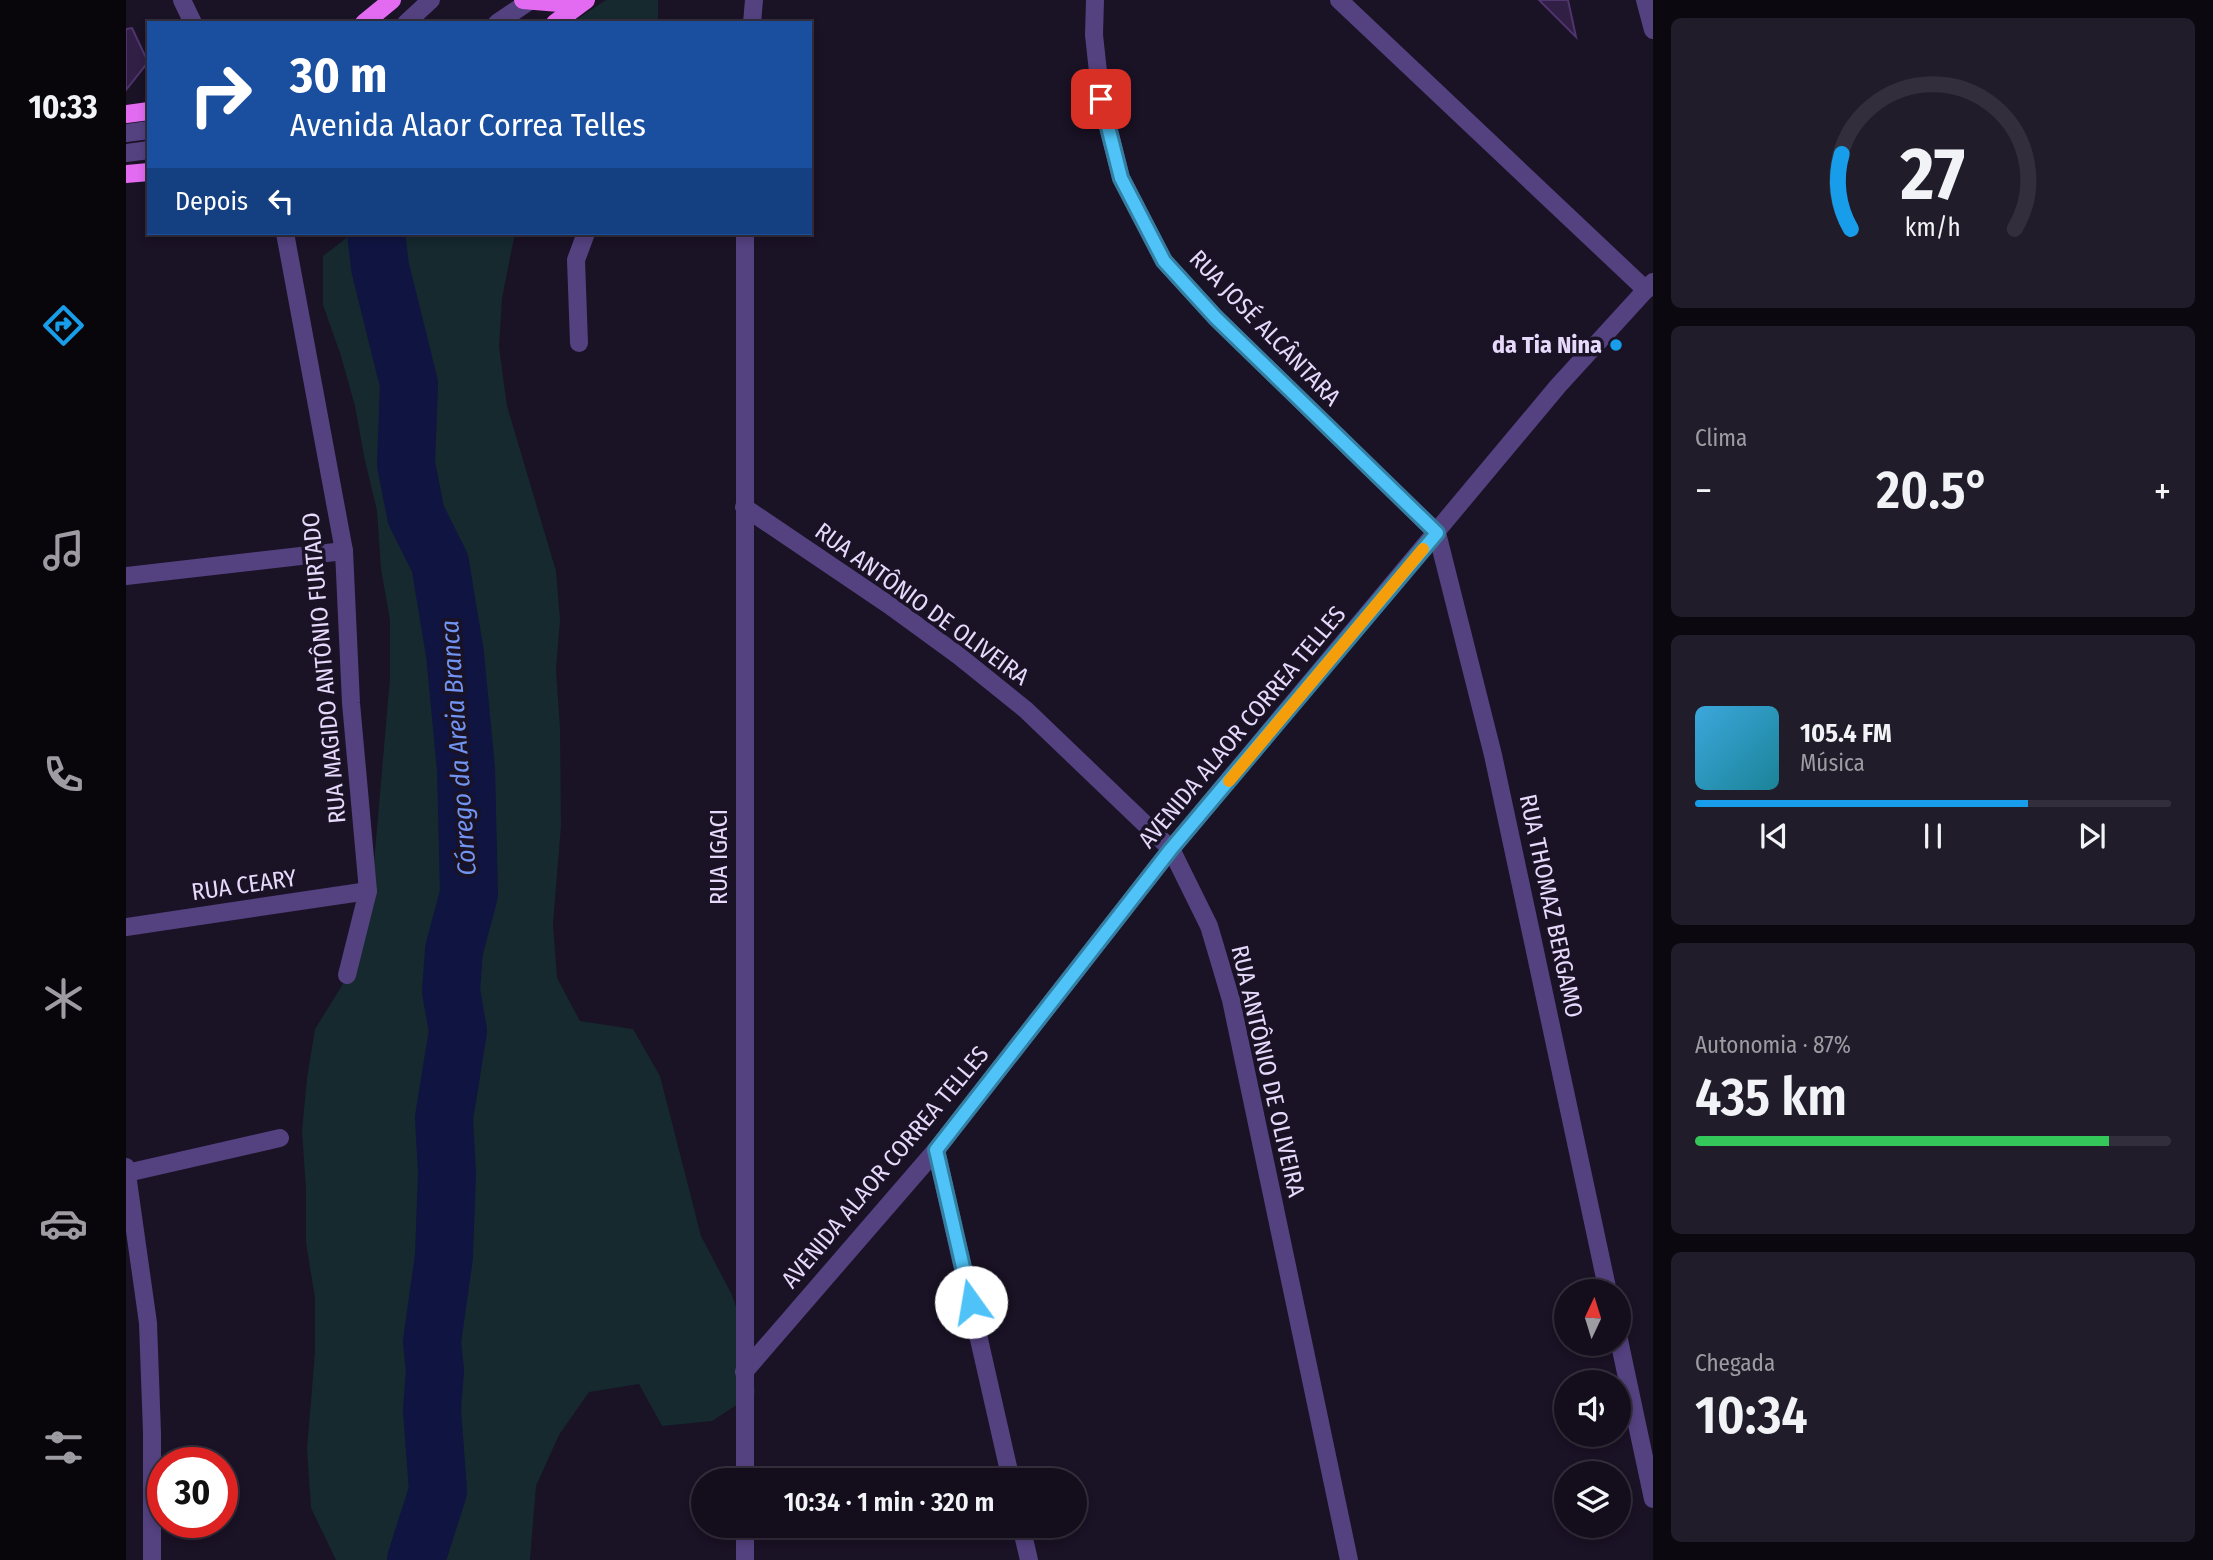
<!DOCTYPE html>
<html lang="pt">
<head>
<meta charset="utf-8">
<style>
	:root { --surface:#140e1c; --page:#211c29; --text:#f1f3f6; --muted:#9d9ca3; --line:#332e3b; --accent:#179de9 }
	body { margin:0; font-family:"Fira Sans Condensed",sans-serif; background:var(--page); color:var(--text); height:100vh; display:flex; flex-direction:column; font-size:26px; white-space:nowrap }
	* { box-sizing:border-box; margin:0 }
	p { font-size:23px; color:var(--muted) }
	.icon { flex:none; width:38px; height:38px; fill:none; stroke:currentColor; stroke-width:2; stroke-linecap:round; stroke-linejoin:round }
	.map { position:relative; flex:1; overflow:hidden }
	.sheet { display:flex; flex-direction:column; gap:18px; padding:18px; background:#0b080f; width:560px }
	.sheet>* { flex:none }
	.top-card { position:absolute; left:21px; top:21px; width:665px; height:214px; border-radius:0px; box-shadow:0 4px 10px #0003,0 0 0 2px var(--line); background:#1a4fa0; color:#fff; overflow:hidden }
	.needle { width:46px; rotate:4deg }
	.controls { position:absolute; left:1428px; top:1279px; display:grid; gap:14px }
	.controls a { display:grid; place-items:center; width:77px; height:77px; border-radius:50%; background:var(--surface); box-shadow:0 4px 10px #0003,0 0 0 2px var(--line); font-size:35px }
	.speed { position:absolute; left:21px; top:1447px; display:flex; gap:14px; font-size:35px; font-weight:700; text-align:center }
	.speed>* { display:grid; place-content:center; width:91px; height:91px; border-radius:50%; background:var(--surface); box-shadow:0 4px 10px #0003,0 0 0 2px var(--line); line-height:1 }
	.speed .limit { border:10px solid #d22; background:#fff; color:#111 }
	.pin { position:absolute; display:grid; place-items:center; width:60px; height:60px; color:#fff; margin:-30px; border-radius:14px; box-shadow:0 4px 10px #0006 }
	.me { position:absolute; width:77px; margin:-38px; rotate:347deg; stroke-linejoin:round; filter:drop-shadow(0 0 5px #0008) }
	.turn { display:flex; align-items:center; gap:24px; height:147px; padding:0 28px; font-size:32px }
	.turn .icon { width:91px; height:91px; stroke-width:2.5 }
	.turn b { display:block; font-size:49px; line-height:60px }
	.then { display:flex; align-items:center; height:66px; padding:0 28px; background:#0003; gap:14px; font-size:26px }
	.big { font-size:52px; font-weight:600; line-height:1.1 }
	.sheet .card { flex:1; display:flex; flex-direction:column; justify-content:center; gap:10px; min-width:0; padding:0 24px; border-radius:10px; background:var(--page) }
	.sheet .dial { align-items:center; gap:0 }
	.dial svg { height:182px; overflow:visible; fill:none; stroke:var(--line); stroke-width:7; stroke-linecap:round; text-anchor:middle }
	.dial text { fill:var(--text); stroke:none }
	.song { display:flex; align-items:center; gap:21px }
	.cover { width:84px; height:84px; border-radius:10px; background:linear-gradient(135deg,hsl(200 70% 55%),hsl(190 70% 35%)) }
	.played { height:7px; border-radius:4px; background:linear-gradient(90deg,var(--accent) 70%,var(--line) 70%) }
	.keys { display:flex; justify-content:space-around; direction:ltr }
	.heat { display:flex; justify-content:space-between; align-items:center; font-size:38px; direction:ltr }
	.charge { height:10px; border-radius:5px; background:linear-gradient(90deg,#34c759 87%,var(--line) 0) }
	.trip { position:absolute; left:565px; top:1468px; width:396px; height:70px; border-radius:35px; background:var(--surface); box-shadow:0 4px 10px #0003,0 0 0 2px var(--line); font-weight:600; line-height:70px; text-align:center }
	main { display:flex; flex:1; min-height:0 }
	.menu { display:flex; flex-direction:column; width:126px; justify-content:space-around; align-items:center; background:#08060b; color:var(--muted) }
	.menu .icon { width:49px; height:49px }
	.menu .selected { color:var(--accent) }
	.menu b { font-size:32px; color:var(--text) }
	.map>svg:first-child { display:block }
</style>
</head>
<body>
<main>
<nav class="menu">
<b>10:33</b>
<svg class="icon selected" aria-label="directions" viewBox="0 0 24 24"><path d="M12 3l9 9-9 9-9-9zM9 14v-3h6M13 9l2 2-2 2"/></svg>
<svg class="icon" aria-label="music" viewBox="0 0 24 24"><path d="M9 18V5l10-2v13"/><circle cx="6" cy="18" r="3"/><circle cx="16" cy="16" r="3"/></svg>
<svg class="icon" aria-label="phone" viewBox="0 0 24 24"><path d="M5 4h4l2 5-3 2q2 4 5 5l2-3 5 2v4C11 20 4 13 5 4z"/></svg>
<svg class="icon" aria-label="climate" viewBox="0 0 24 24"><path d="M12 3v18M4 7l16 10M4 17L20 7"/></svg>
<svg class="icon" aria-label="car" viewBox="0 0 24 24"><path d="M5 17H2v-5l4-1 3-4h7l3 4 3 1v5h-3M9 17h6M6 11h13"/><circle cx="7" cy="17" r="2"/><circle cx="17" cy="17" r="2"/></svg>
<svg class="icon" aria-label="filters" viewBox="0 0 24 24"><path d="M4 7h16M4 17h16"/><circle cx="9" cy="7" r="2"/><circle cx="15" cy="17" r="2"/></svg>
</nav>
<div class="map">
<svg width="1527" height="1560" viewBox="0 0 1527 1560">
	<rect width="100%" height="100%" fill="#1a1225"/>
	<!-- green -->
	<g fill="#15292f">
		<path d="M480,0H532V23H445Z"/>
		<path d="M227,233H389L376,298L373,347L381,406L430,571L434,620L430,669L434,728L435,826L427,924L431,978L454,1021L507,1029L534,1076L575,1236L605,1293L624,1344L629,1393L586,1421L536,1426L513,1384L463,1392L433,1435L410,1486L404,1560H210L185,1508L181,1449L189,1352V1298L180,1243V1190L176,1131L181,1078L189,1029L215,987L238,935L246,886L264,678V620L255,569L251,511L238,456L229,406L215,356L197,305V256Z"/>
	</g>
	<g fill="none" stroke-linecap="round" stroke-linejoin="round">
		<!-- river -->
		<path stroke="#0f1441" stroke-width="58" d="M250,233L254,267L283,384L280,464L290,515L314,563L329,654L340,769L343,894L328,950L325,991L332,1031L318,1118L321,1173L318,1256L306,1342L309,1370L306,1410L312,1491L290,1560"/>
	</g>
	<!-- building -->
	<g fill="#311f45" stroke="#4f346e" stroke-width="2">
		<path d="M1413,0H1442L1450,37Z"/>
		<path d="M6,28L22,62L0,90V29Z"/>
	</g>
	<g fill="none" stroke-linecap="round" stroke-linejoin="round">
		<!-- minor -->
		<g stroke="#544180" stroke-width="18">
			<path d="M56,0L67,23"/>
			<path d="M969,0L968,35L975,99L995,178L1038,261L1090,318L1311,533"/>
			<path d="M1213,0L1520,290"/>
			<path d="M1519,0L1527,30"/>
			<path d="M280,23L305,0"/>
			<path d="M371,23L405,0"/>
			<path d="M626,23L628,0"/>
			<path d="M0,133L23,130"/>
			<path d="M0,153L23,150"/>
			<path d="M159,233L218,551L225,703L242,891L221,975"/>
			<path d="M453,343L450,260L460,233"/>
			<path d="M618,507L763,605L833,656L900,710L1045,849L1083,926L1105,1000L1223,1560"/>
			<path d="M1311,533L1367,755L1482,1292"/>
			<path d="M0,576L218,551"/>
			<path d="M0,927L242,891"/>
			<path d="M810,1150L885,1480"/>
			<path d="M0,1167L22,1323L26,1433V1560"/>
			<path d="M1,1173L154,1138"/>
			<path d="M1493,1340L1527,1499"/>
			<path d="M618,1372L810,1150L1045,849L1432,386L1527,282"/>
			<path d="M619,1480V233"/>
			<path d="M619,1526V1560"/>
			<path d="M895,1526L903,1560"/>
		</g>
		<!-- major -->
		<g stroke="#e26bf1" stroke-width="18">
			<path d="M397,0L433,3L454,0"/>
			<path d="M238,23L266,0"/>
			<path d="M429,23L460,0"/>
			<path d="M0,114L23,111"/>
			<path d="M0,174L23,172"/>
		</g>
	</g>
	<g fill="none" stroke-linecap="round" stroke-linejoin="round">
		<defs>
			<path id="route" d="M845,1302L810,1150L1045,849L1311,533L1090,318L1038,261L995,178L975,99"/>
		</defs>
		<!-- route casing -->
		<use href="#route" stroke="#337fa1" stroke-width="18"/>
		<!-- route -->
		<use href="#route" stroke="#4fc3f7" stroke-width="12"/>
		<!-- slow -->
		<path stroke="#f59e0b" stroke-width="12" d="M1103,781L1297,549"/>
	</g>
	<!-- markers -->
	<circle fill="#179de9" stroke="#1a1225" stroke-width="2.5" cx="1490" cy="345" r="7"/>
	<g text-anchor="middle" stroke-width="7" stroke-linejoin="round" paint-order="stroke">
		<!-- street labels -->
		<g font-size="24" fill="#e6d9fb" stroke="#1a1225">
			<text transform="translate(1139 328) rotate(46)" y="8">RUA JOSÉ ALCÂNTARA</text>
			<text transform="translate(796 604) rotate(36)" y="8">RUA ANTÔNIO DE OLIVEIRA</text>
			<text transform="translate(198 668) rotate(-95)" y="8">RUA MAGIDO ANTÔNIO FURTADO</text>
			<text transform="translate(1116 727) rotate(-50)" y="8">AVENIDA ALAOR CORREA TELLES</text>
			<text transform="translate(593 857) rotate(-90)" y="8">RUA IGACI</text>
			<text transform="translate(118 885) rotate(-8)" y="8">RUA CEARY</text>
			<text transform="translate(1425 906) rotate(78)" y="8">RUA THOMAZ BERGAMO</text>
			<text transform="translate(1142 1071) rotate(77)" y="8">RUA ANTÔNIO DE OLIVEIRA</text>
			<text transform="translate(759 1167) rotate(-50)" y="8">AVENIDA ALAOR CORREA TELLES</text>
		</g>
		<!-- poi labels -->
		<g font-size="24" font-weight="bold" fill="#e6d9fb" stroke="#1a1225" text-anchor="end">
			<text x="1476" y="353">da Tia Nina</text>
		</g>
		<!-- water labels -->
		<g font-size="26" font-style="italic" fill="#7194f2" stroke="#1a1225">
			<text transform="translate(332 748) rotate(-94)" y="9">Córrego da Areia Branca</text>
		</g>
	</g>
</svg>
<div class="controls">
<a><svg class="needle" viewBox="-14 -14 28 28"><path d="M0-13l5 13h-10z" fill="#e53935"/><path d="M0 13l5-13h-10z" fill="#9d9ca3"/></svg></a>
<a><svg class="icon" aria-label="sound" viewBox="0 0 24 24"><path d="M4 9h4l5-4v14l-5-4H4zM17 9q2 3 0 6"/></svg></a>
<a><svg class="icon" aria-label="layers" viewBox="0 0 24 24"><path d="M12 4l9 5-9 5-9-5zM3 14l9 5 9-5"/></svg></a>
</div>
<div class="speed"><div class="limit">30</div></div>
<div class="pin" style="left:975px;top:99px;background:#d93025"><svg class="icon" aria-label="arrive" viewBox="0 0 24 24"><path d="M6 21V4h12l-3 4 3 4H6"/></svg></div>
<svg class="me" style="left:845px;top:1302px" viewBox="-20 -20 40 40"><circle r="19" fill="#fff"/><path d="M0-13L10 11 0 6-10 11z" fill="#4fc3f7"/></svg>
<div class="trip">10:34 · 1 min · 320 m</div>
<div class="top-card">
<div class="turn"><svg class="icon" aria-label="right" viewBox="0 0 24 24"><path d="M7 20v-9h11M14 6l5 5-5 5"/></svg><div><b>30 m</b>Avenida Alaor Correa Telles</div></div>
<div class="then">Depois<svg class="icon" aria-label="left" viewBox="0 0 24 24"><path d="M17 20v-9H6M10 6l-5 5 5 5"/></svg></div>
</div>
</div>
<section class="sheet">
<div class="card dial"><svg viewBox="0 0 100 80">
<path d="M14 69A42 42 0 1 1 86 69"/>
<path d="M14 69A42 42 0 0 1 10 36" stroke="#179de9"/>
<text x="50" y="56" font-size="32" font-weight="700">27</text>
<text x="50" y="72" font-size="11">km/h</text>
</svg></div>
<div class="card"><p>Clima</p>
<div class="heat"><a>−</a><b class="big">20.5°</b><a>+</a></div>
</div>
<div class="card">
<div class="song"><i class="cover"></i><div><b>105.4 FM</b><p>Música</p></div></div>
<div class="played"></div>
<div class="keys"><svg class="icon" aria-label="previous" viewBox="0 0 24 24"><path d="M18 5L8 12l10 7zM5 5v14"/></svg><svg class="icon" aria-label="pause" viewBox="0 0 24 24"><path d="M8 5v14M16 5v14"/></svg><svg class="icon" aria-label="next" viewBox="0 0 24 24"><path d="M6 5l10 7-10 7zM19 5v14"/></svg></div>
</div>
<div class="card"><p>Autonomia · 87%</p><b class="big">435 km</b><div class="charge"></div></div>
<div class="card"><p>Chegada</p><b class="big">10:34</b></div>
</section>
</main>
</body>
</html>
